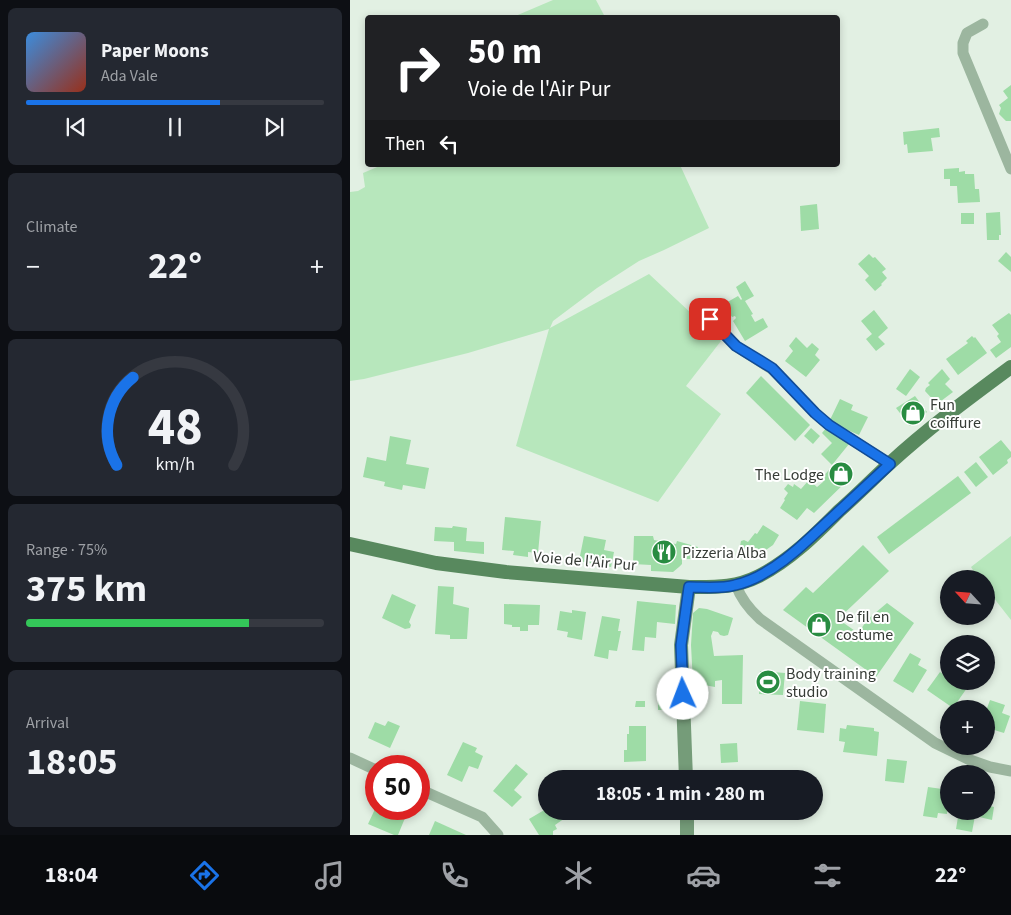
<!DOCTYPE html>
<html lang="en">
<head>
<meta charset="utf-8">
<style>
	:root { --surface:#171b24; --page:#242831; --text:#f1f3f6; --muted:#9ea1a6; --line:#363941; --accent:#1a73e8 }
	body { margin:0; font-family:"Source Sans 3",sans-serif; background:var(--page); color:var(--text); height:100vh; display:flex; flex-direction:column; font-size:19px; white-space:nowrap }
	* { box-sizing:border-box; margin:0 }
	p { font-size:16px; color:var(--muted) }
	.icon { flex:none; width:28px; height:28px; fill:none; stroke:currentColor; stroke-width:2; stroke-linecap:round; stroke-linejoin:round }
	.map { position:relative; flex:1; overflow:hidden }
	.details { display:flex; flex-direction:column; gap:8px; padding:8px; background:#0d0f14; width:350px }
	.details>* { flex:none }
	.top-card { position:absolute; left:15px; top:15px; width:475px; height:152px; border-radius:5px; box-shadow:0 2px 8px #0003; background:#202124; color:#fff; overflow:hidden }
	.needle { width:32px; rotate:296deg }
	.controls { position:absolute; left:590px; top:570px; display:grid; gap:10px }
	.controls a { display:grid; place-items:center; width:55px; height:55px; border-radius:50%; background:var(--surface); box-shadow:0 2px 8px #0003; font-size:25px }
	.speed { position:absolute; left:15px; top:755px; display:flex; gap:10px; font-size:25px; font-weight:700; text-align:center }
	.speed>* { display:grid; place-content:center; width:65px; height:65px; border-radius:50%; background:var(--surface); box-shadow:0 2px 8px #0003; line-height:1 }
	.speed .limit { border:8px solid #d22; background:#fff; color:#111 }
	.pin { position:absolute; display:grid; place-items:center; width:42px; height:42px; color:#fff; margin:-21px; border-radius:10px; box-shadow:0 2px 8px #0006 }
	.me { position:absolute; width:55px; margin:-28px; rotate:358deg; stroke-linejoin:round; filter:drop-shadow(0 0 4px #0008) }
	.turn { display:flex; align-items:center; gap:18px; height:105px; padding:0 20px; font-size:22px }
	.turn .icon { width:65px; height:65px; stroke-width:2.5 }
	.turn b { display:block; font-size:35px; line-height:42px }
	.then { display:flex; align-items:center; height:48px; padding:0 20px; background:#0003; gap:10px; font-size:19px }
	.big { font-size:38px; font-weight:700; line-height:1.1 }
	.details .card { flex:1; display:flex; flex-direction:column; justify-content:center; gap:8px; min-width:0; padding:0 18px; border-radius:8px; background:var(--page) }
	.details .dial { align-items:center; gap:0 }
	.dial svg { height:130px; overflow:visible; fill:none; stroke:var(--line); stroke-width:7; stroke-linecap:round; text-anchor:middle }
	.dial text { fill:var(--text); stroke:none }
	.song { display:flex; align-items:center; gap:15px }
	.cover { width:60px; height:60px; border-radius:8px; background:linear-gradient(135deg,hsl(210 70% 55%),hsl(10 70% 35%)) }
	.played { height:5px; border-radius:2px; background:linear-gradient(90deg,var(--accent) 65%,var(--line) 65%) }
	.keys { display:flex; justify-content:space-around; direction:ltr }
	.heat { display:flex; justify-content:space-between; align-items:center; font-size:28px; direction:ltr }
	.charge { height:8px; border-radius:4px; background:linear-gradient(90deg,#34c759 75%,var(--line) 0) }
	.trip { position:absolute; left:188px; top:770px; width:285px; height:50px; border-radius:25px; background:var(--surface); box-shadow:0 2px 8px #0003; font-weight:700; line-height:50px; text-align:center }
	.dock { display:flex; height:80px; justify-content:space-around; align-items:center; background:#090b0e; color:var(--muted) }
	.dock .icon { width:35px; height:35px }
	.dock .current { color:var(--accent) }
	.dock b { font-size:22px; color:var(--text) }
	main { display:flex; flex:1; min-height:0 }
	.map>svg:first-child { display:block }
</style>
</head>
<body>
<main>
<section class="details">
<div class="card">
<div class="song"><i class="cover"></i><div><b>Paper Moons</b><p>Ada Vale</p></div></div>
<div class="played"></div>
<div class="keys"><svg class="icon" aria-label="previous" viewBox="0 0 24 24"><path d="M18 5L8 12l10 7zM5 5v14"/></svg><svg class="icon" aria-label="pause" viewBox="0 0 24 24"><path d="M8 5v14M16 5v14"/></svg><svg class="icon" aria-label="next" viewBox="0 0 24 24"><path d="M6 5l10 7-10 7zM19 5v14"/></svg></div>
</div>
<div class="card"><p>Climate</p>
<div class="heat"><a>−</a><b class="big">22°</b><a>+</a></div>
</div>
<div class="card dial"><svg viewBox="0 0 100 80">
<path d="M14 69A42 42 0 1 1 86 69"/>
<path d="M14 69A42 42 0 0 1 24 15" stroke="#1a73e8"/>
<text x="50" y="56" font-size="32" font-weight="700">48</text>
<text x="50" y="72" font-size="11">km/h</text>
</svg></div>
<div class="card"><p>Range · 75%</p><b class="big">375 km</b><div class="charge"></div></div>
<div class="card"><p>Arrival</p><b class="big">18:05</b></div>
</section>
<div class="map">
<svg width="661" height="835" viewBox="0 0 661 835">
	<rect width="100%" height="100%" fill="#e2f0e3"/>
	<!-- green -->
	<g fill="#b7e7bc">
		<path d="M203,0H246L255,17H163Z"/>
		<path d="M32,165H330L359,228L314,250L289,261L247,288L203,321L200,328L299,274L371,341L336,386L371,414L308,502L166,446L199,329L118,353L14,379L0,381V192L8,191L15,187L13,173Z"/>
		<path d="M661,536V620L636,588V579H629L621,567Z"/>
	</g>
	<!-- building -->
	<g fill="#9edca6">
		<path d="M661,85V121H656L649,114L651,108L649,105L658,98L653,91Z"/>
		<path d="M589,128L590,137L581,138L583,151L558,153L557,144L554,145L553,132Z"/>
		<path d="M609,168V172L615,171V174H624L625,189H629L630,202L608,203L607,186H600V179H594V169Z"/>
		<path d="M467,204L469,229L451,231L450,206Z"/>
		<path d="M650,212L651,235H649V240H637L636,213Z"/>
		<rect x="611" y="213" width="13" height="11"/>
		<path d="M656,252L661,257V272L648,261Z"/>
		<path d="M519,254L523,258L525,257L536,269L532,272L537,278L531,284L532,285L525,291L515,280L519,276L508,264Z"/>
		<path d="M395,281L404,296L395,301L403,314L401,315L405,322L413,318L418,327L395,341L383,321L386,318L385,316L382,317L374,304L388,296L391,300L392,299L386,287Z"/>
		<path d="M524,310L538,328L528,337L535,344L526,351L516,339L522,334L511,321Z"/>
		<path d="M659,313L661,315V347L646,358L640,350L651,342L647,336L649,334L642,325Z"/>
		<path d="M622,336L624,338L625,337L637,353L608,375L596,359L618,343L616,341Z"/>
		<path d="M446,337L457,348L462,343L469,349L465,355L470,360L456,377L435,361L443,351L439,346Z"/>
		<path d="M560,369L570,377L556,396L546,389Z"/>
		<path d="M592,369L600,379L595,384L603,392L587,404L575,391L576,388L580,385L578,383Z"/>
		<path d="M411,376L460,425L445,441L396,393Z"/>
		<path d="M565,396L577,412L560,426L546,408Z"/>
		<path d="M490,399L503,405L501,410L518,417L509,435L479,422Z"/>
		<path d="M477,427L499,444L482,465L471,454L482,443L472,433Z"/>
		<path d="M461,428L470,436L463,444L454,436Z"/>
		<path d="M40,436L61,440L56,464L79,468L75,489L53,485L52,490L34,486L35,482L13,477L17,457L36,461Z"/>
		<path d="M651,440L661,452V457L657,460L658,463L643,475L629,457Z"/>
		<path d="M486,462L501,477L464,513L457,508L447,520L430,508L435,500L434,499L438,493L434,489L438,484L443,487L444,484L451,489L459,480L467,487L473,482L470,480Z"/>
		<path d="M626,462L638,477L626,487L614,472Z"/>
		<path d="M608,476L621,493L539,554L527,537Z"/>
		<path d="M155,517L191,521L188,553L178,552V557L163,555L164,551L152,550Z"/>
		<path d="M413,525L429,535L423,545L413,552L394,560L390,551L391,550L390,546L391,541L394,540L398,542L405,533L407,534Z"/>
		<path d="M103,526L117,528L116,541L134,542V554L104,551V542L84,541L85,527L102,528Z"/>
		<path d="M234,536L256,540L254,550L264,552L261,567L229,561Z"/>
		<path d="M284,536H303L304,540L326,544L327,541L348,547V559H332V564L329,567L323,572L301,571V565L283,564Z"/>
		<path d="M513,545L539,571L488,619L508,633L518,619L537,603L564,623L526,677L433,610L456,587L463,593Z"/>
		<path d="M88,586L104,587L103,604L119,608L117,639H100V635L85,634Z"/>
		<path d="M42,594L66,605L59,622L61,625L60,628L55,629L32,618Z"/>
		<path d="M287,601L326,605L325,624L307,622L306,638L295,637L294,651L282,650Z"/>
		<path d="M154,604L190,605L189,625H178V631H170V627H162V625L154,624Z"/>
		<path d="M349,608L357,609L383,618L378,635L374,636L370,635L368,632L363,631L361,636L364,656L393,655L392,704H372V680L365,681V687L343,683L341,645L343,613Z"/>
		<path d="M222,610L236,612L232,640L217,637L218,632L207,630L210,611L222,613Z"/>
		<path d="M252,616L270,619L268,631H271L267,651L259,650L258,659L244,656Z"/>
		<path d="M560,653L571,659L568,665L577,670L563,693L543,681Z"/>
		<path d="M410,671L435,673L433,695L409,694Z"/>
		<path d="M590,672L599,678V681H604L608,684L609,683L617,688L603,708L577,690Z"/>
		<path d="M308,700H318L317,710H308Z"/>
		<path d="M640,700L655,705L652,713L660,716L654,733L641,729L640,732L636,731V711Z"/>
		<path d="M286,701H295V707H285Z"/>
		<path d="M450,701L476,704L474,733L447,730Z"/>
		<path d="M38,721L50,726L40,748L18,738L25,722L35,726Z"/>
		<path d="M497,725L524,728V731L529,732L527,756L493,752L495,742L489,741L490,728L496,729Z"/>
		<path d="M279,726H296V761L274,762V750H277V734H279Z"/>
		<path d="M113,742L127,748L125,752L133,756L128,769L119,766L112,782L97,775Z"/>
		<path d="M387,743L388,762L371,763L370,744Z"/>
		<path d="M537,759L557,761L554,783L535,781Z"/>
		<path d="M166,764L178,774L164,790L172,797L162,807L143,791Z"/>
		<path d="M578,787L599,790L597,814L588,813L587,818L573,816Z"/>
		<path d="M636,805L644,807L642,820L625,816L622,832L606,829L609,811H636Z"/>
		<path d="M25,809H43L41,812L55,818L48,835H44L18,824Z"/>
		<path d="M196,809V811H215L218,816L205,825L207,829L203,831V835H189L179,819Z"/>
		<path d="M280,811H298V819L280,820Z"/>
		<path d="M375,811H389L390,818L376,819Z"/>
		<path d="M85,821L116,835H79Z"/>
	</g>
	<g fill="none" stroke-linecap="round" stroke-linejoin="round">
		<!-- minor -->
		<g stroke="#9cb69f" stroke-width="11">
			<path d="M633,24L617,33L613,43V53L661,169"/>
			<path d="M360,319L386,346L422,369L465,413L479,425L540,464"/>
			<path d="M386,585C391,599 399,609 410,619L585,743L620,760L640,767L661,771"/>
			<path d="M0,758L26,770"/>
			<path d="M69,789L132,817L148,835"/>
		</g>
		<!-- secondary -->
		<g stroke="#759c79" stroke-width="14">
			<path d="M336,779L331,645L339,587"/>
			<path d="M337,811V835"/>
		</g>
		<!-- primary -->
		<path stroke="#58895e" stroke-width="14" d="M0,544L86,563L156,572L339,587C366,587 385,588 409,576C440,560 465,535 489,511C506,496 522,480 539,464C577,429 619,398 661,367"/>
	</g>
	<g fill="none" stroke-linecap="round" stroke-linejoin="round">
		<defs>
			<path id="route" d="M333,694L331,645L339,587C354,587 371,589 385,585C412,579 441,556 460,538L540,464L479,425L465,413L422,368L386,346L360,319"/>
		</defs>
		<!-- route casing -->
		<use href="#route" stroke="#114b97" stroke-width="12"/>
		<!-- route -->
		<use href="#route" stroke="#1a73e8" stroke-width="9"/>
	</g>
	<!-- icons -->
	<defs>
		<symbol id="shop-disc" viewBox="-11 -11 22 22"><circle r="9.5" fill="#288c41" stroke="#fff"/><path d="M-5-2.5h2.3a2.7 3.5 0 0 1 5.4 0H5L5.5 6h-11ZM-1.5-2.5h3a1.5 2.3 0 0 0-3 0Z" fill="#fff"/></symbol>
		<symbol id="restaurant-disc" viewBox="-11 -11 22 22"><circle r="9.5" fill="#288c41" stroke="#fff"/><path d="M-5-6h1v4h1v-4h1v4h1v-4h1v5L-1.5 .5V6h-2V.5L-5-1ZM5-6V6H3V1.5H1.5Q1.5-4 5-6Z" fill="#fff"/></symbol>
		<symbol id="stadium-disc" viewBox="-11 -11 22 22"><circle r="9.5" fill="#288c41" stroke="#fff"/><path d="M0-5a6.5 5 0 1 0 0 10a6.5 5 0 1 0 0-10ZM-3.5-1.8h7v3.6h-7Z" fill="#fff"/></symbol>
	</defs>
	<g fill-rule="evenodd">
		<use href="#shop-disc" x="549" y="399" width="28" height="28"/>
		<use href="#shop-disc" x="477" y="460" width="28" height="28"/>
		<use href="#restaurant-disc" x="300" y="538" width="28" height="28"/>
		<use href="#shop-disc" x="455" y="611" width="28" height="28"/>
		<use href="#stadium-disc" x="404" y="668" width="28" height="28"/>
	</g>
	<g text-anchor="middle" stroke-width="4" stroke-linejoin="round" paint-order="stroke">
		<!-- poi labels -->
		<g font-size="16" fill="#363b36" stroke="#fff" text-anchor="start">
			<text x="580" y="410">Fun<tspan x="580" dy="18">coiffure</tspan></text>
			<text x="474" y="480" text-anchor="end">The Lodge</text>
			<text x="332" y="558">Pizzeria Alba</text>
			<text x="486" y="622">De fil en<tspan x="486" dy="18">costume</tspan></text>
			<text x="436" y="679">Body training<tspan x="436" dy="18">studio</tspan></text>
		</g>
		<!-- street labels -->
		<g font-size="16" fill="#363b36" stroke="#fff">
			<text transform="translate(235 560) rotate(5)" y="6">Voie de l'Air Pur</text>
		</g>
	</g>
</svg>
<div class="controls">
<a><svg class="needle" viewBox="-14 -14 28 28"><path d="M0-13l5 13h-10z" fill="#e53935"/><path d="M0 13l5-13h-10z" fill="#9ea1a6"/></svg></a>
<a><svg class="icon" aria-label="layers" viewBox="0 0 24 24"><path d="M12 4l9 5-9 5-9-5zM3 14l9 5 9-5"/></svg></a>
<a>+</a>
<a>−</a>
</div>
<div class="speed"><div class="limit">50</div></div>
<div class="pin" style="left:360px;top:319px;background:#d93025"><svg class="icon" aria-label="arrive" viewBox="0 0 24 24"><path d="M6 21V4h12l-3 4 3 4H6"/></svg></div>
<svg class="me" style="left:333px;top:694px" viewBox="-20 -20 40 40"><circle r="19" fill="#fff"/><path d="M0-13L10 11 0 6-10 11z" fill="#1a73e8"/></svg>
<div class="trip">18:05 · 1 min · 280 m</div>
<div class="top-card">
<div class="turn"><svg class="icon" aria-label="right" viewBox="0 0 24 24"><path d="M7 20v-9h11M14 6l5 5-5 5"/></svg><div><b>50 m</b>Voie de l'Air Pur</div></div>
<div class="then">Then<svg class="icon" aria-label="left" viewBox="0 0 24 24"><path d="M17 20v-9H6M10 6l-5 5 5 5"/></svg></div>
</div>
</div>
</main>
<nav class="dock">
<b>18:04</b>
<svg class="icon current" aria-label="directions" viewBox="0 0 24 24"><path d="M12 3l9 9-9 9-9-9zM9 14v-3h6M13 9l2 2-2 2"/></svg>
<svg class="icon" aria-label="music" viewBox="0 0 24 24"><path d="M9 18V5l10-2v13"/><circle cx="6" cy="18" r="3"/><circle cx="16" cy="16" r="3"/></svg>
<svg class="icon" aria-label="phone" viewBox="0 0 24 24"><path d="M5 4h4l2 5-3 2q2 4 5 5l2-3 5 2v4C11 20 4 13 5 4z"/></svg>
<svg class="icon" aria-label="climate" viewBox="0 0 24 24"><path d="M12 3v18M4 7l16 10M4 17L20 7"/></svg>
<svg class="icon" aria-label="car" viewBox="0 0 24 24"><path d="M5 17H2v-5l4-1 3-4h7l3 4 3 1v5h-3M9 17h6M6 11h13"/><circle cx="7" cy="17" r="2"/><circle cx="17" cy="17" r="2"/></svg>
<svg class="icon" aria-label="filters" viewBox="0 0 24 24"><path d="M4 7h16M4 17h16"/><circle cx="9" cy="7" r="2"/><circle cx="15" cy="17" r="2"/></svg>
<b>22°</b>
</nav>
</body>
</html>
